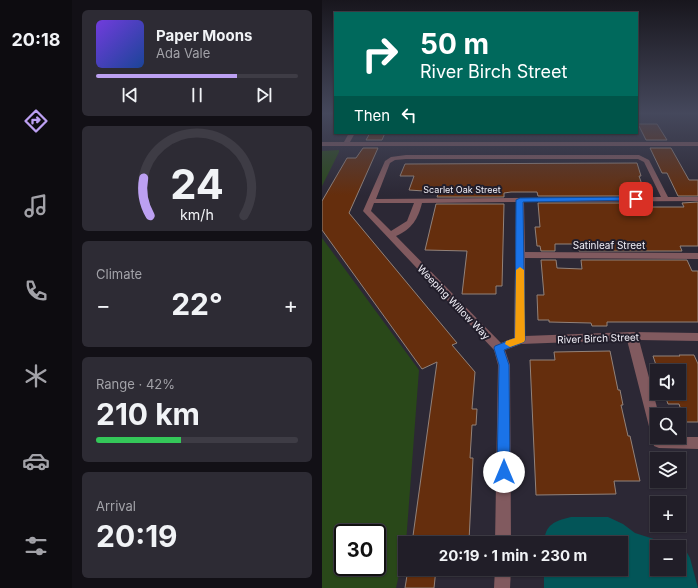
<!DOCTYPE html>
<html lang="en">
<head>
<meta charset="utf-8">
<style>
	:root { --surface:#211e28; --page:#2d2b34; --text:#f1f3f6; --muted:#a2a2a8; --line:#3e3c45; --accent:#bca0f2 }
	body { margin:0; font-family:Inter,sans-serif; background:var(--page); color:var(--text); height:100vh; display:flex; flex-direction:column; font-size:15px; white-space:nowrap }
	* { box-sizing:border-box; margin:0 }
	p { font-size:13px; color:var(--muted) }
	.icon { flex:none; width:22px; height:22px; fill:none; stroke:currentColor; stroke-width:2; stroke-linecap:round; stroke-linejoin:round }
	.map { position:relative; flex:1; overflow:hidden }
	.side { display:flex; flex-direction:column; gap:10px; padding:10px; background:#121016; width:250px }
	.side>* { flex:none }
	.guide { position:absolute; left:12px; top:12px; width:304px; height:122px; border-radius:0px; box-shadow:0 1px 3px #0004,0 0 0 1px var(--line); background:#00695c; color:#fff; overflow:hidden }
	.controls { position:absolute; left:328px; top:364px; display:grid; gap:8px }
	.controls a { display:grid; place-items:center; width:36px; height:36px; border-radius:0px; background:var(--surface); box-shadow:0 1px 3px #0004,0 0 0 1px var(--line); font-size:20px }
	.speed { position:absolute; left:12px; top:524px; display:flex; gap:8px; font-size:20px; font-weight:700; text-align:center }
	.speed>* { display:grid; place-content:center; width:52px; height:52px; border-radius:50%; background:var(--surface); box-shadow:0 1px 3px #0004,0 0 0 1px var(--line); line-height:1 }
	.speed .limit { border:2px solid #111; border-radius:6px; background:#fff; color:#111 }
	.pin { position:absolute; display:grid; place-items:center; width:34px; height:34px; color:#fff; margin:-17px; border-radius:8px; box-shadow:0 2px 6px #0006 }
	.me { position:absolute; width:44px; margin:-22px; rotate:0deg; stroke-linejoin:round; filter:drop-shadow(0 0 3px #0008) }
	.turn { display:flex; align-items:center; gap:14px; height:84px; padding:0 20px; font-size:18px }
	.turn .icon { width:52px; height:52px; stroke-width:2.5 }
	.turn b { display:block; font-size:28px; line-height:34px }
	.then { display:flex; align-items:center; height:38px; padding:0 20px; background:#0003; gap:8px; font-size:15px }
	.big { font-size:30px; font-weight:700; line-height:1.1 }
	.side .widget { flex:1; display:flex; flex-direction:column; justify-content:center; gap:6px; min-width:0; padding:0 14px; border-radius:6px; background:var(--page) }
	.side .dial { align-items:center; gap:0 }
	.dial svg { height:104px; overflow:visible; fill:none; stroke:var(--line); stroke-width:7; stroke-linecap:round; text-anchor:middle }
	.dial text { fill:var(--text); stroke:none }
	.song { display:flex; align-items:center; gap:12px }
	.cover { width:48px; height:48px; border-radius:6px; background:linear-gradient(135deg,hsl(260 70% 55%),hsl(220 70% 35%)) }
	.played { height:4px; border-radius:2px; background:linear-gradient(90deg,var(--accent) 70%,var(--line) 70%) }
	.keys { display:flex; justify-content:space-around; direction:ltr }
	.heat { display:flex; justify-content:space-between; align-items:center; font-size:22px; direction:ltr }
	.charge { height:6px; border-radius:3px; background:linear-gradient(90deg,#34c759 42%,var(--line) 0) }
	.trip { position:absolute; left:76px; top:536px; width:230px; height:40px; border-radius:0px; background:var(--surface); box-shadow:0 1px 3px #0004,0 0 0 1px var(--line); font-weight:700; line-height:40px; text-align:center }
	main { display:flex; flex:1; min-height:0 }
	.dock { display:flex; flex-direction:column; width:72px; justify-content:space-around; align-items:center; background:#0d0c10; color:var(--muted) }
	.dock .icon { width:28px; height:28px }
	.dock .active { color:var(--accent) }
	.dock b { font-size:18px; color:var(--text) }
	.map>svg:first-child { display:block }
</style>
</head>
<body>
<main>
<nav class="dock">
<b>20:18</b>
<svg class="icon active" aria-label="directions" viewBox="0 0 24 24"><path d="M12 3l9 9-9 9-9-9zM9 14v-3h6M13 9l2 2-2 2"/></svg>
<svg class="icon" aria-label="music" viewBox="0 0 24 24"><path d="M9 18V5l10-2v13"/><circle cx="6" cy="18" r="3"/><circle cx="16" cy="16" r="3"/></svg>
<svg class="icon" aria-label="phone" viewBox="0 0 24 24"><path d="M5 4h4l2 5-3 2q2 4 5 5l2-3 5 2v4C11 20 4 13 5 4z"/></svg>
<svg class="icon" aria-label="climate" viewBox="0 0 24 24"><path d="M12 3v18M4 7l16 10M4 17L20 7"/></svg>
<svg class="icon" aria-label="car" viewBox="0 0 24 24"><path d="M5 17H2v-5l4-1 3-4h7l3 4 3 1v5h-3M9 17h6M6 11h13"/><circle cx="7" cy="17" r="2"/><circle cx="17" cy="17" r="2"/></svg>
<svg class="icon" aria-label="filters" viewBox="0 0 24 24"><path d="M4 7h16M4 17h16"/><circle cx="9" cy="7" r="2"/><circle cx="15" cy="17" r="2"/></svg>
</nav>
<section class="side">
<div class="widget">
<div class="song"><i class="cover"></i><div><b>Paper Moons</b><p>Ada Vale</p></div></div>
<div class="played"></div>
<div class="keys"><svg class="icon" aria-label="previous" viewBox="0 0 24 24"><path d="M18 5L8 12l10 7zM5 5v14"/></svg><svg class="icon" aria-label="pause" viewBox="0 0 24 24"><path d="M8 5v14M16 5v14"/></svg><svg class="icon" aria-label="next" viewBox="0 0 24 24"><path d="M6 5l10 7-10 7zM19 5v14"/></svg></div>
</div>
<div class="widget dial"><svg viewBox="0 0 100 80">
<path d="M14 69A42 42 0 1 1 86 69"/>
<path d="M14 69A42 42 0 0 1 9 40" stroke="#bca0f2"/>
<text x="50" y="56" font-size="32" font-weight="700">24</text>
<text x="50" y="72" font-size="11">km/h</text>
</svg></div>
<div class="widget"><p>Climate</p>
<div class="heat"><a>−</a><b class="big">22°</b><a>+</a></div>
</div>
<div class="widget"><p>Range · 42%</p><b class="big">210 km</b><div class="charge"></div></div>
<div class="widget"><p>Arrival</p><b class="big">20:19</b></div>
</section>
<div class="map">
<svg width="376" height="588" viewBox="0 0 376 588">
	<rect width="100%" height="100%" fill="#2c2835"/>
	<!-- green -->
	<g fill="#294819" fill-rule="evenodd">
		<path d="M17,150V152L0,186V151Z"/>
		<path d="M0,238L97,370L84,543L74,588H0ZM21,533H55V567H21Z"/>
	</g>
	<!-- water -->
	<path fill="#035558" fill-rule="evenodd" d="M249,517H286L301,524L313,533L363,549L368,558L376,588H222V569H299V543H222C223,524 233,521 249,517ZM335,547H357V569H335Z"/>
	<!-- building -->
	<g fill="#652e0d" stroke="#92827a">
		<path d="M316,124H335L345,140H324Z"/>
		<path d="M48,133H63L60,140H44Z"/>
		<path d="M41,148H56L27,213L135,343L130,345L153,372L150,409H155L154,425H150L148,458H151L147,541L90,543L115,362L100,369L0,230V201L25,158H34Z"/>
		<path d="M328,148H349L367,180H376V196H356L345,173H340Z"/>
		<path d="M315,163L319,176H317L324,196H216L215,192H189L182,193V197H115L117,192L87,190L92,176H78L83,164Z"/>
		<path d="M376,202V246H358L360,251H257L256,244H233V251H219L218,246H215L213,227H218L216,203H327L329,207H362L360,203Z"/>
		<path d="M114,204H182L180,286H174V294H140L145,251L103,250Z"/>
		<path d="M219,260H234L235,268L260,269L259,260H365L370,271H376V322H285V326H270L269,323L227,322V320H216L215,295H222Z"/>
		<path d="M288,351L296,390H298L301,405H299L306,436H308L318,481H292L294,494L214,495L208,360H233L232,352Z"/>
		<path d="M357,355H372L376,364V422H363L357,404H346L342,393H357V371H336L331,356H358Z"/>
		<path d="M86,569H114L112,588H83Z"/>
	</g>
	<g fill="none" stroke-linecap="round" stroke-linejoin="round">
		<!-- minor -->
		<g fill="#815a5f" fill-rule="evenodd">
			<path d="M27,133H33L28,142H376V146H0V142H22Z"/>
			<path d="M84,155H317L327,160L346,197H376V201L202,202L203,252L376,253V259L203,258V336L310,332L376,333V341L317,340L337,415H335V437H376V449L337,448L332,446L305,340L199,344L183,350L188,365L189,543H173L176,365L172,350L41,211L63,161L69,157ZM84,159H316L322,162L339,197L54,199L68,163L73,160ZM194,202L192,338L179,343L74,236C90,229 96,219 100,203ZM52,203H92L85,221L69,231L49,211Z"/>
			<path d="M173,569H189L188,588H172Z"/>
		</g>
	</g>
	<!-- sky -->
	<linearGradient id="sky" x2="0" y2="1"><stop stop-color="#18161d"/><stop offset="0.58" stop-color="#45485c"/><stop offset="1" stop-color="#45485c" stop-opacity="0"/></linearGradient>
	<rect width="376" height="195" fill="url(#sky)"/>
	<!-- route -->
	<path fill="#1a73e8" stroke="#114b97" d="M314,197L317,199L316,200L201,202L203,340L202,342L182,350L187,365L188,472L186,476L182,478L177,476L175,472L177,365L172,348L173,346L193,338L194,200L198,198Z"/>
	<!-- slow -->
	<path fill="#f59e0b" d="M198,267L202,270L203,340L202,342L188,347L183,344L184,341L193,338L194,270Z"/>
	<g text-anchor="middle" stroke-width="4" stroke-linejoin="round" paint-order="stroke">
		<!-- far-street labels -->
		<g font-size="9" fill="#f1eff7" stroke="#221e2b">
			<text x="140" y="193">Scarlet Oak Street</text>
		</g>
		<!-- street labels -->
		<g font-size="10" fill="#f1eff7" stroke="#221e2b">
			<text x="287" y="249">Satinleaf Street</text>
			<text transform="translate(132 302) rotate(46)" y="4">Weeping Willow Way</text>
			<text transform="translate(276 338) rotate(-2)" y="4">River Birch Street</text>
		</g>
	</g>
</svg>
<div class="controls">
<a><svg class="icon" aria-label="sound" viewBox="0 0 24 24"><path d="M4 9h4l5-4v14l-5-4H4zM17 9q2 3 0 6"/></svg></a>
<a><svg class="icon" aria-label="search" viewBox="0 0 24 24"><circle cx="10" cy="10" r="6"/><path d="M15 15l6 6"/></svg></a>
<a><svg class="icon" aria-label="layers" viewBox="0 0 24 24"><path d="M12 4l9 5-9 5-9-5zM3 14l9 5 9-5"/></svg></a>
<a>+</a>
<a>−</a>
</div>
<div class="speed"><div class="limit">30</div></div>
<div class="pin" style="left:314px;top:199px;background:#d93025"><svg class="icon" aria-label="arrive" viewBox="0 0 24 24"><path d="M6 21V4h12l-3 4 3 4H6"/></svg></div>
<svg class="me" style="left:182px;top:472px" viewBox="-20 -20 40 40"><circle r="19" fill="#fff"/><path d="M0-13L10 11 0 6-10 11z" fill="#1a73e8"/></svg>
<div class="trip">20:19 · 1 min · 230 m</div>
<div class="guide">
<div class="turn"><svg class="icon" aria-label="right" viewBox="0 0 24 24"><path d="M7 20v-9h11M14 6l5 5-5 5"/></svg><div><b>50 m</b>River Birch Street</div></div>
<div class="then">Then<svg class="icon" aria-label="left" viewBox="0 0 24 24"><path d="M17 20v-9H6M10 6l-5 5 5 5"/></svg></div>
</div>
</div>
</main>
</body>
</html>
